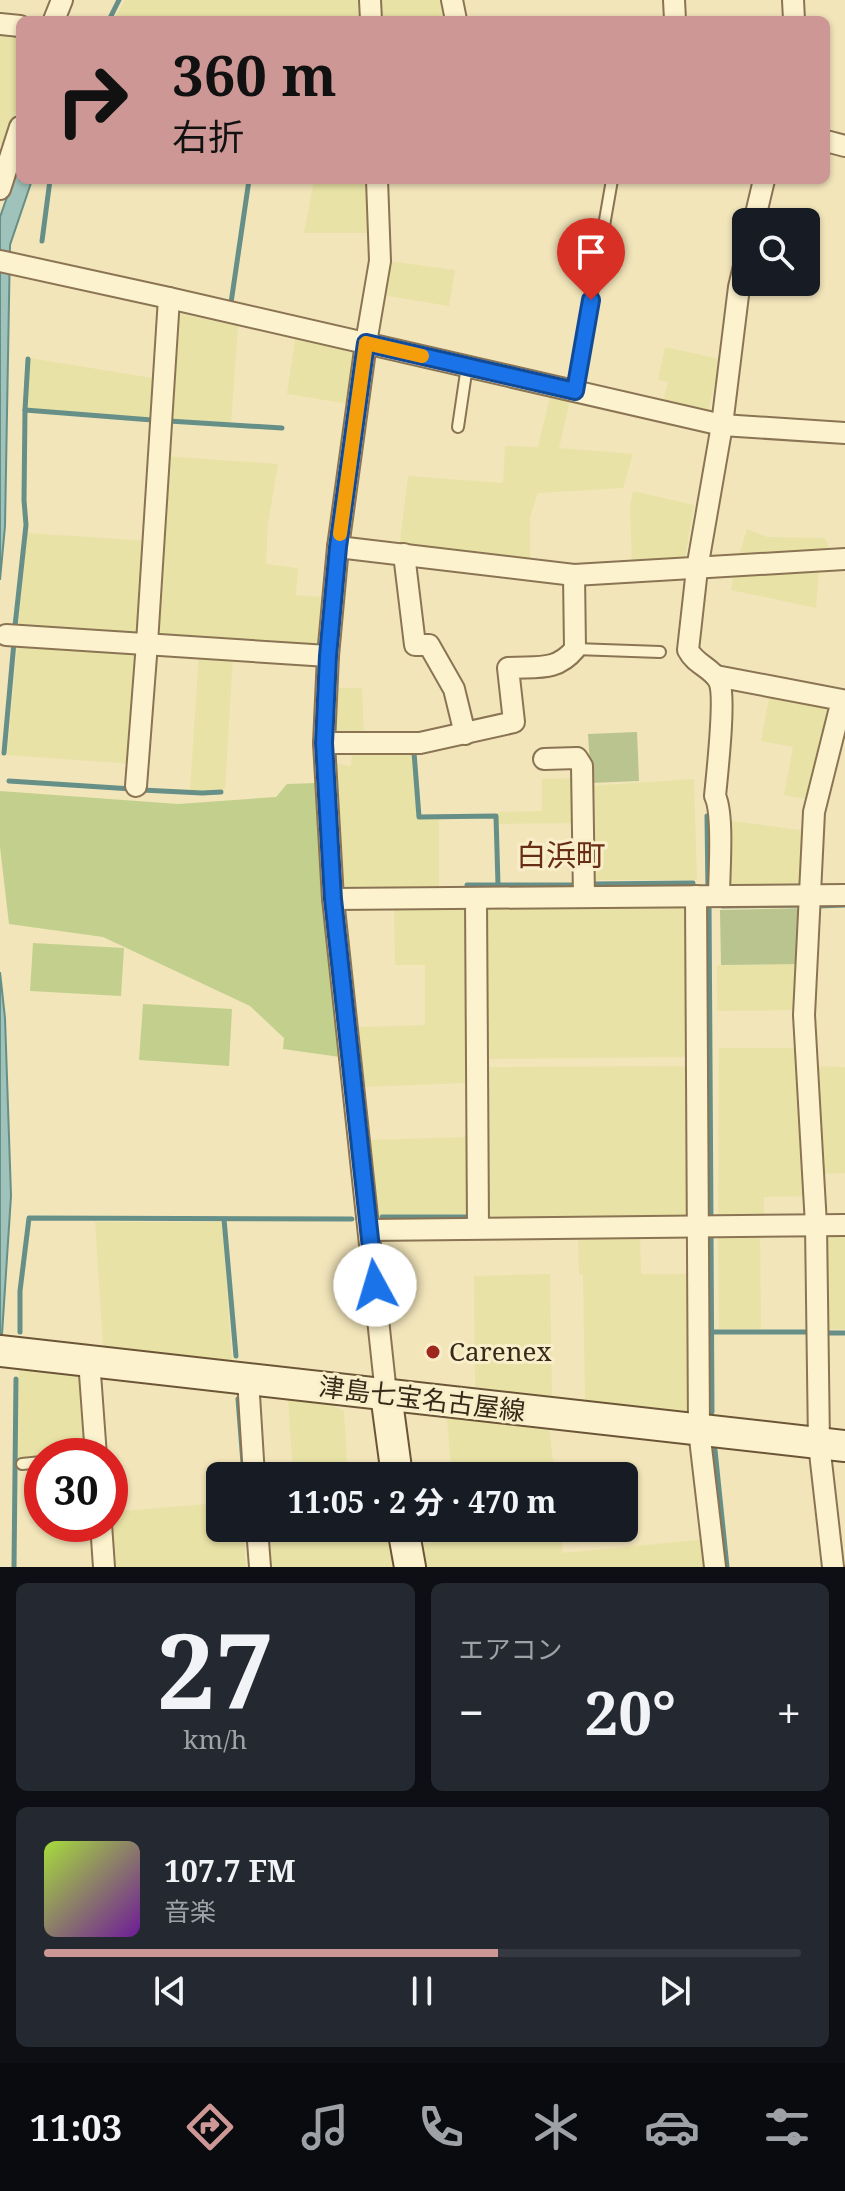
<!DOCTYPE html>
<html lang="ja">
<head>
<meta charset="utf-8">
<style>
	:root { --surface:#171b24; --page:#242831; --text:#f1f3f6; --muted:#9ea1a6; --line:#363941; --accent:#cc9794 }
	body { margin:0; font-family:"Noto Serif","Noto Sans JP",serif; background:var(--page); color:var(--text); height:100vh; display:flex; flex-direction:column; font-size:30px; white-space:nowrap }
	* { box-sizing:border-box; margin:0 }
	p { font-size:26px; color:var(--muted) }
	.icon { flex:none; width:44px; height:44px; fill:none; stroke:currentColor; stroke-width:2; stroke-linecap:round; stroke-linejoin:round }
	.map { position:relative; height:1567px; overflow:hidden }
	.details { display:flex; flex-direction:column; gap:16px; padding:16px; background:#0d0f14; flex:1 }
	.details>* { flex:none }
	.top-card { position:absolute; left:16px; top:16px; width:814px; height:168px; border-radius:12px; box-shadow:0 2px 6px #0004; background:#cc9794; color:#111; overflow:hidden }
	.controls { position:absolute; left:732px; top:208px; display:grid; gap:16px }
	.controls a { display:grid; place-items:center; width:88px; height:88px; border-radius:12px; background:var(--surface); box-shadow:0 2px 6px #0004; font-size:40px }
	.speed { position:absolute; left:24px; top:1438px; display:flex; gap:16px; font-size:40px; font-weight:700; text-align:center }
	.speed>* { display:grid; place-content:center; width:104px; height:104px; border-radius:50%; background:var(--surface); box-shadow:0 2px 6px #0004; line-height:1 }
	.speed .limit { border:12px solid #d22; background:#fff; color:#111 }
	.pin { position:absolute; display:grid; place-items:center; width:68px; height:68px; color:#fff; margin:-82px -34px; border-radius:50% 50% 50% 0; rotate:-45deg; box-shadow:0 0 8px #0007 }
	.pin .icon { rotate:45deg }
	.me { position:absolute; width:88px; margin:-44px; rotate:354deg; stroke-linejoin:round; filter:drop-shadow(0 0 6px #0008) }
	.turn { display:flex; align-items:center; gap:28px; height:168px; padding:0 24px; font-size:36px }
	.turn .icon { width:104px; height:104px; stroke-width:2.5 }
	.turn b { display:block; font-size:56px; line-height:68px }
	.big { font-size:60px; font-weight:700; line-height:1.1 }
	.details .widget { flex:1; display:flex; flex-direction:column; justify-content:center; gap:12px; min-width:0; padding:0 28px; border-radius:12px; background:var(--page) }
	.details .dial { align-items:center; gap:0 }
	.dial b { font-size:104px; line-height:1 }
	.song { display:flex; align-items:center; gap:24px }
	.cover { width:96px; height:96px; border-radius:12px; background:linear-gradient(135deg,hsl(80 70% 55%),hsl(280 70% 35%)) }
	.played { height:8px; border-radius:4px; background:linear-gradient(90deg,var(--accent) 60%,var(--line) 60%) }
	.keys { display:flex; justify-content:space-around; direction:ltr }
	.heat { display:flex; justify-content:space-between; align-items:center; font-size:44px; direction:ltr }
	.details .tiles { flex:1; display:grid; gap:16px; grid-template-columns:1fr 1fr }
	.widget:last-child { grid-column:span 2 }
	.trip { position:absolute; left:206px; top:1462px; width:432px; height:80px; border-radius:12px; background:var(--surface); box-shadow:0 2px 6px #0004; font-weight:700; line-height:80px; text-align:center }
	.dock { display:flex; height:128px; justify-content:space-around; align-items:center; background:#090b0e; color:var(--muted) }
	.dock .icon { width:56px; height:56px }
	.dock .active { color:var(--accent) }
	.dock b { font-size:36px; color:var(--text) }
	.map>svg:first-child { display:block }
</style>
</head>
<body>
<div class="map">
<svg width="845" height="1567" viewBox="0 0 845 1567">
	<rect width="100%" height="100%" fill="#f2e5ba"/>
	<!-- farmland -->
	<g fill="#e8e2a6">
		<path d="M125,0H363L364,19L114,20Z"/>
		<path d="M377,0H444L446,17L378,18Z"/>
		<path d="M0,28L20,30V101L3,145L0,144Z"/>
		<path d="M314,180H368L370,233H304Z"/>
		<path d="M388,261L455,270L449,306L383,295Z"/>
		<path d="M181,314L238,326L231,423L166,419L174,322Z"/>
		<path d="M296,333L350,345L357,356L350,404L287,394Z"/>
		<path d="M665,347L720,359L708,412L663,403L668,382L658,380Z"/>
		<path d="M30,358L158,379L155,419L27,409Z"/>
		<path d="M551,392L571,396L559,448L633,454L623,488L538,493L530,517V564L399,549L408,476L503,483L505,446L538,447Z"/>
		<path d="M163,456L278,464L268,524L266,564L298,568L296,595L325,597L320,646L158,638L152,630Z"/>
		<path d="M633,491L694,505L684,563L632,566L630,507Z"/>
		<path d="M747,529L767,537L825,538L831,553L738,559Z"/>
		<path d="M27,533L149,541L143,629L134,637L18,630Z"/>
		<path d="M819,568L816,608L731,590L734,573Z"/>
		<path d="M18,638L135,647L142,654L133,764L7,755Z"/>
		<path d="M199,652L233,655L225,789L190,791Z"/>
		<path d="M333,688H362L364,738L338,736L331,731Z"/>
		<path d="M770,693L828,705L834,713L812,800L784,795L793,747L761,741Z"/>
		<path d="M352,750H413L417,819L439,818V890L348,889L345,886L341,880L334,763L351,766Z"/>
		<path d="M577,778V823L498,824V812L542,811V779Z"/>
		<path d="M694,779L697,880H589L587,786Z"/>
		<path d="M724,820L808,831L806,880L799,889H728Z"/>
		<path d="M686,903L691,1050L682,1057L489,1059L483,1053L482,912L487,904Z"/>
		<path d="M394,905H465L466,1083L364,1087L359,1027L425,1025V965H395Z"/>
		<path d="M803,964L800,1010L717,1011V965Z"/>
		<path d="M719,1048H801L810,1196L764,1197V1221H718Z"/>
		<path d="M683,1066L693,1074L694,1212L686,1221L490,1222L483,1215L482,1074L488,1067Z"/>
		<path d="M814,1066L845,1067V1173L820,1174Z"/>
		<path d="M466,1137L468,1214L378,1216L370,1140Z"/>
		<path d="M95,1222H222L232,1361L103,1346Z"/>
		<path d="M718,1229H760L761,1329H719Z"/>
		<path d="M830,1230H845V1329L823,1330L822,1239Z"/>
		<path d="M578,1233H640L641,1274H693L696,1412L585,1400L583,1275L579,1274Z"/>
		<path d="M550,1274L552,1396L475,1387L474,1276Z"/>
		<path d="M19,1370L82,1376L91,1447L79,1452L78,1455L18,1458Z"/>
		<path d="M288,1399L332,1405L344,1411L348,1476H293Z"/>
		<path d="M455,1418L549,1428L555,1476H452L447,1420Z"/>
		<path d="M220,1503V1528H243L246,1567H110V1512Z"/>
		<path d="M262,1528H393L398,1567H265Z"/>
		<path d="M431,1528H560L563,1553L708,1539L712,1567H417L413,1544L432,1543Z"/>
	</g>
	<!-- green -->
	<g fill="#c3d08d">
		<path d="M316,783L340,1057L283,1049L284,1038L250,1006L103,937L9,924L0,847V791L178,804L276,797L287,784Z"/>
		<path d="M33,943L124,948L121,996L30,991Z"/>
		<path d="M143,1004L232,1009L229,1066L139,1060Z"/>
	</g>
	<!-- cemetery -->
	<g fill="#b9c48e">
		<path d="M637,732L639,781L591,783L588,734Z"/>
		<path d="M806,908L803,964L721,965L720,910Z"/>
	</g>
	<!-- water -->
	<g fill="#9fc2ba" stroke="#668f88" stroke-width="2">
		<path d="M20,160V180H32L10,245L5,526L0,580V217Z"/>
		<path d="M0,972L5,1018L11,1196L0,1365Z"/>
	</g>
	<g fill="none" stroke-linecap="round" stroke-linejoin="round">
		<!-- stream -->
		<g stroke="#668f88" stroke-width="5">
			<path d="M109,20L119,0"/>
			<path d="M427,20L447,19"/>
			<path d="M42,241L50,180"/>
			<path d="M231,303L249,180"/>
			<path d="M25,410L152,420"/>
			<path d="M169,421L282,428"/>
			<path d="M15,626L26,525L24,500L25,410L28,359"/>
			<path d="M414,752L419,817L496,816L498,885"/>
			<path d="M4,753L14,642"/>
			<path d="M9,781L132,789"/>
			<path d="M142,790L202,793L221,792"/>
			<path d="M707,816L708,891"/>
			<path d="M593,884L693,883"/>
			<path d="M467,885H574"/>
			<path d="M709,901L711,1223"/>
			<path d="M722,906L803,905"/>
			<path d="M818,906L845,905"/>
			<path d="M382,1217H470V1214"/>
			<path d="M224,1219L236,1356"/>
			<path d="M711,1233L712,1412"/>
			<path d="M20,1332V1291L29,1218L352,1219"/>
			<path d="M712,1332H811"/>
			<path d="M826,1333H845"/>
			<path d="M238,1399L244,1476"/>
			<path d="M715,1450L727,1567"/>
			<path d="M14,1567L16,1379"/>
		</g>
		<defs>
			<g id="lane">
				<path d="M575,391L612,180"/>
				<path d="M458,427L467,366"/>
				<path d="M575,649L660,652"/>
				<path d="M22,1464L42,1462"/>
			</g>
			<g id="street">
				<path d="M370,0L371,20"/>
				<path d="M452,0L456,20"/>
				<path d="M674,0L675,20"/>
				<path d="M793,0L794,20"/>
				<path d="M54,20L62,0"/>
				<path d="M0,24L20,26"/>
				<path d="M826,141L845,146"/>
				<path d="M377,180L380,261L366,343L338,547L328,656L324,743L333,899L386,1394"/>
				<path d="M0,189L20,127"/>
				<path d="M754,222L764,180"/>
				<path d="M0,261L169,298L722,425L845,433"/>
				<path d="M338,547L574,575L845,559"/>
				<path d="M404,554L415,645H429L454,689L465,734"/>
				<path d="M6,635L328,656"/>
				<path d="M716,676L842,700L814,812L804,1015L816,1225L819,1444L833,1567"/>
				<path d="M324,743H420L514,722L508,668C537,666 556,672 575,649L574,575"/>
				<path d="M544,759L577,758L582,766L584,897"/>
				<path d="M136,786L147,643L169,298"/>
				<path d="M696,896L699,1430L715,1567"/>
				<path d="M719,896C719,873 724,814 715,796C717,775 726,696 719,681C712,668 695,664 688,650L697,569L722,425L739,287L746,258"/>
				<path d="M476,898L478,1228"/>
				<path d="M333,899L845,895"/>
				<path d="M369,1230L845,1225"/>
				<path d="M89,1360L96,1456"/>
				<path d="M248,1379L254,1476"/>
				<path d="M101,1524L104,1567"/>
				<path d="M257,1528L260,1567"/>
			</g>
			<g id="secondary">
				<path d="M0,1351L845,1446"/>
				<path d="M386,1394L397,1476"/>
				<path d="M403,1528L410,1567"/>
			</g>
		</defs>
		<!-- lane casing -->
		<use href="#lane" stroke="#8a7453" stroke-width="14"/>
		<!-- street casing -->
		<use href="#street" stroke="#8a7453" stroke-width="24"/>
		<!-- secondary casing -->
		<use href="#secondary" stroke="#6b5536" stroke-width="34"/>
		<!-- lane -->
		<use href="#lane" stroke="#fcf2cd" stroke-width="10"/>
		<!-- street -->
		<use href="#street" stroke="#fcf2cd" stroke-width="20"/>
		<!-- secondary -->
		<use href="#secondary" stroke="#fcf2cd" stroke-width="30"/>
	</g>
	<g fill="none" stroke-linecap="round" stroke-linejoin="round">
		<defs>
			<path id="route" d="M375,1285L333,899L324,743L328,656L338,547L366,343L575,391L591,300"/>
		</defs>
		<!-- route casing -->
		<use href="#route" stroke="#114b97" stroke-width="20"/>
		<!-- route -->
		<use href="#route" stroke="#1a73e8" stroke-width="14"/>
		<!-- slow -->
		<path stroke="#f59e0b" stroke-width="14" d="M340,534L366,343L422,356"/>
	</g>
	<!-- markers -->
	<circle fill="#9e261d" stroke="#f8efca" stroke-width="3" cx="433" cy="1352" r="8"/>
	<g text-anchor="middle" stroke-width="6" stroke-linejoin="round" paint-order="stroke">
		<!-- poi labels -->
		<g font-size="26" fill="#372a19" stroke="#f8efca" text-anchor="start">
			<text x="449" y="1361">Carenex</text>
		</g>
		<!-- street labels -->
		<g font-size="26" fill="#372a19" stroke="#f8efca">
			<text transform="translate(422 1399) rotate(7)" y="9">津島七宝名古屋線</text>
		</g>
		<!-- quarter labels -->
		<g font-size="30" fill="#682d15" stroke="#f8efca">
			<text x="561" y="866">白浜町</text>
		</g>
	</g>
</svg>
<div class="controls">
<a><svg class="icon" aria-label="search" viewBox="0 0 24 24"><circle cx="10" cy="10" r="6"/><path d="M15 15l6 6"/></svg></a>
</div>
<div class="speed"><div class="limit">30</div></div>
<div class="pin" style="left:591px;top:300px;background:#d93025"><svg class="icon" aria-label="arrive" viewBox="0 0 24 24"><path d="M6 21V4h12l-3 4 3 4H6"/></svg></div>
<svg class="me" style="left:375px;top:1285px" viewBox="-20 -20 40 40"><circle r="19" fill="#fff"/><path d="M0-13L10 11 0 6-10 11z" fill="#1a73e8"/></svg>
<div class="trip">11:05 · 2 分 · 470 m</div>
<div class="top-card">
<div class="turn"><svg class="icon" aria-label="right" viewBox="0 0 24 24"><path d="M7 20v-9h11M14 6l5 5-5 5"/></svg><div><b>360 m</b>右折</div></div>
</div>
</div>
<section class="details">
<div class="tiles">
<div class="widget dial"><b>27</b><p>km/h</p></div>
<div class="widget"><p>エアコン</p>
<div class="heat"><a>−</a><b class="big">20°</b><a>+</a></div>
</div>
<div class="widget">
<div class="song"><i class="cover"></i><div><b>107.7 FM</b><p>音楽</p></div></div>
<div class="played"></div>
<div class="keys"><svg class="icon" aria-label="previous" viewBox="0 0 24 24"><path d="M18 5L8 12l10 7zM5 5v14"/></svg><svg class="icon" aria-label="pause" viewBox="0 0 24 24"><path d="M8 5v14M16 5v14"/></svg><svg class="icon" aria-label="next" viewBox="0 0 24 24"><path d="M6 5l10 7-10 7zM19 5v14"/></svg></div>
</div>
</div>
</section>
<nav class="dock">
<b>11:03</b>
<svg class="icon active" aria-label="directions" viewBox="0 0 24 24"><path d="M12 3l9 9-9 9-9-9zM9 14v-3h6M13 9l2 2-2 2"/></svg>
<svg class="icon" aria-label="music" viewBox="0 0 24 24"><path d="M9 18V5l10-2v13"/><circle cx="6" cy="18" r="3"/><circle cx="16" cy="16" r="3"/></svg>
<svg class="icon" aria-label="phone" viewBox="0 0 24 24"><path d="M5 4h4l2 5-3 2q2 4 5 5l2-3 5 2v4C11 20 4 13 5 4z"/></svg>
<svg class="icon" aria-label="climate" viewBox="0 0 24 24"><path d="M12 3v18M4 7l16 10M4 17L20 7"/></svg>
<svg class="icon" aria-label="car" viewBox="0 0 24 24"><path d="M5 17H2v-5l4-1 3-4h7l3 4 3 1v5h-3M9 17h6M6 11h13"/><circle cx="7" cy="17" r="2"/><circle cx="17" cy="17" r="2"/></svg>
<svg class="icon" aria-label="filters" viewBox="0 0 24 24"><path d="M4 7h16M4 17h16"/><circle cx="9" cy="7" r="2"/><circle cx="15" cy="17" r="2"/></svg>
</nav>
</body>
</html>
